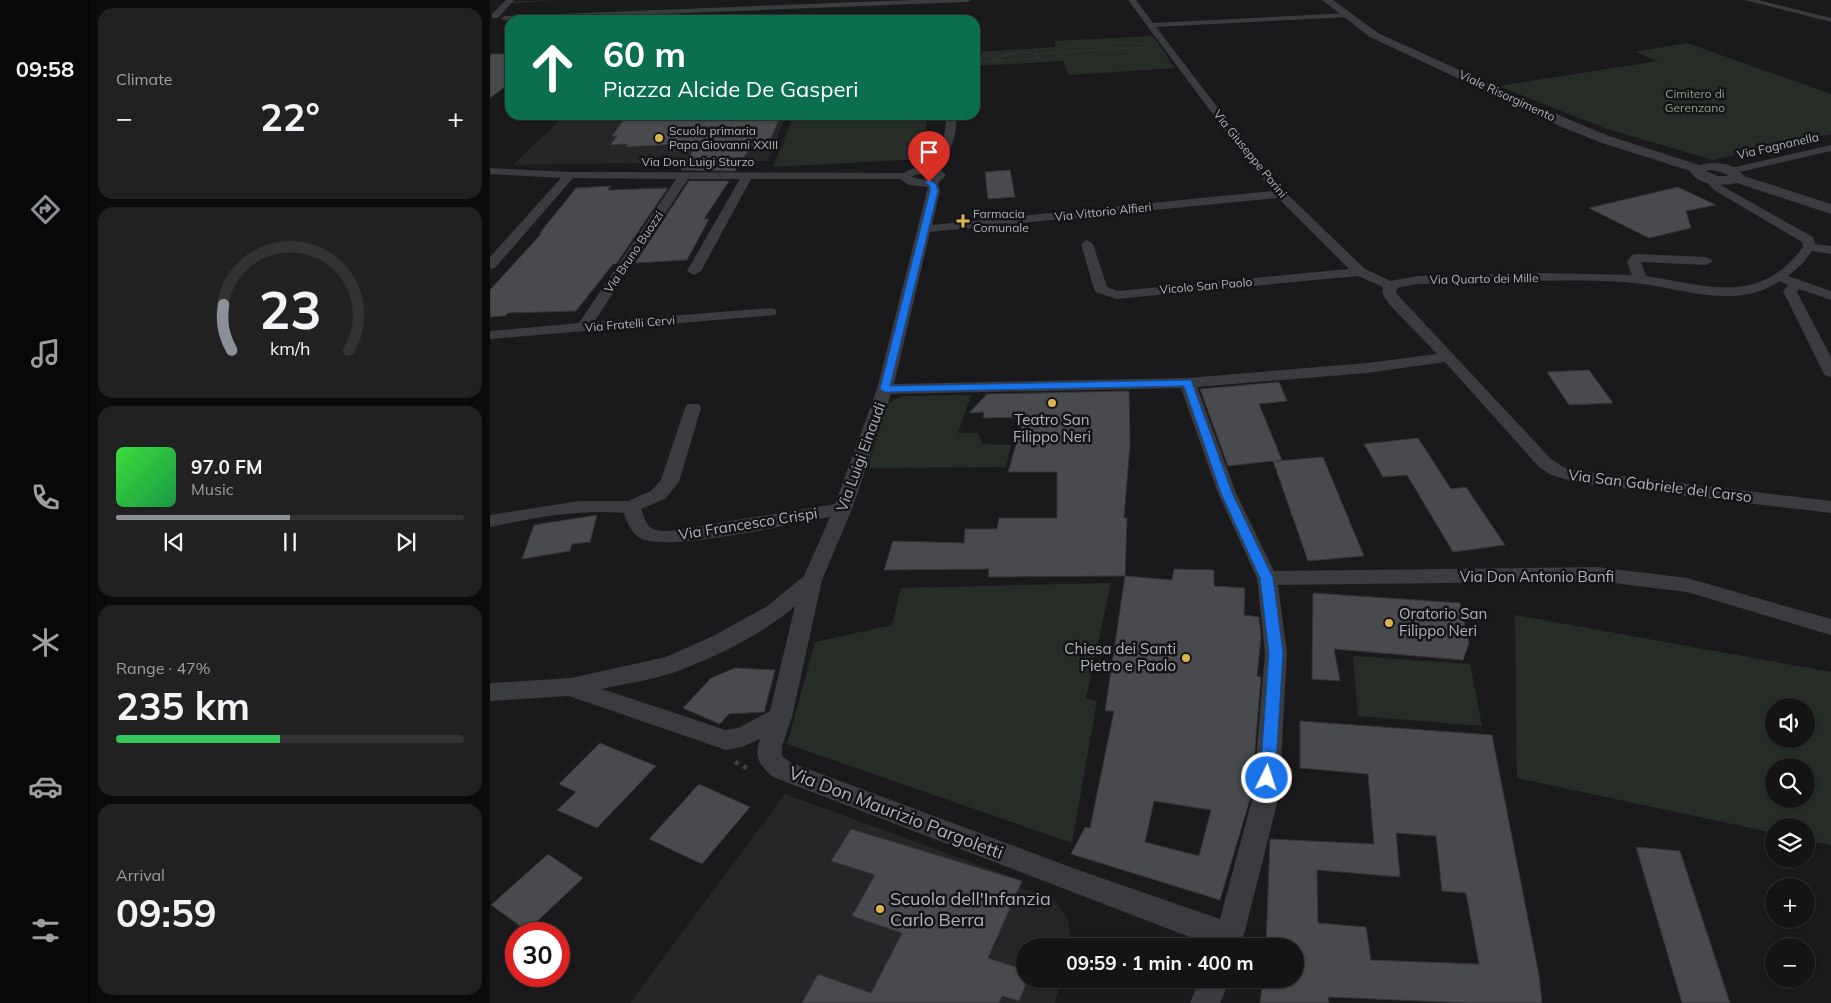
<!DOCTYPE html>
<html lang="en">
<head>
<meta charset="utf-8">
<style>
	:root { --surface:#141415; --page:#212122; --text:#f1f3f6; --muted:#9d9ea0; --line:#333334; --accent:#8c9099 }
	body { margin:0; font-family:Mulish,sans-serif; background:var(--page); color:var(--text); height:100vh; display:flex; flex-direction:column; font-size:19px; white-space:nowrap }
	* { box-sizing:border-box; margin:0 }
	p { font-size:16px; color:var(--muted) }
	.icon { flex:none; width:28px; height:28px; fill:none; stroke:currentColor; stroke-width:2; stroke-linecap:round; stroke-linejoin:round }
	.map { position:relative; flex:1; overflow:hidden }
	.sheet { display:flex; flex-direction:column; gap:8px; padding:8px; background:#0b0b0c; width:400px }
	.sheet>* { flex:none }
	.guide { position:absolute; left:15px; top:15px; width:475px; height:105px; border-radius:15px; box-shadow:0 1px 4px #0004,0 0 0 1px var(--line); background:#0b6e4f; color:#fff; overflow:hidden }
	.tools { position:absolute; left:1275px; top:698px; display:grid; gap:10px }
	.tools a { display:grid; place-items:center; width:50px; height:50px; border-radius:50%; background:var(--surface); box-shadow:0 1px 4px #0004,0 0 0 1px var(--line); font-size:25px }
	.speed { position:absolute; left:15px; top:922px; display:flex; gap:10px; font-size:25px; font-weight:700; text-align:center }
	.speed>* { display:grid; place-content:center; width:65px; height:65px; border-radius:50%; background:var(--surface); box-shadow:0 1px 4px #0004,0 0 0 1px var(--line); line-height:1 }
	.speed .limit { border:8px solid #d22; background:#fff; color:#111 }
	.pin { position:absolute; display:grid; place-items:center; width:42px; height:42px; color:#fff; margin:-51px -21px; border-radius:50% 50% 50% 0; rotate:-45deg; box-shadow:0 0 5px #0007 }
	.pin .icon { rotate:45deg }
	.me { position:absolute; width:55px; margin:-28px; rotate:4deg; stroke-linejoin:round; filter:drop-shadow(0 0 4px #0008) }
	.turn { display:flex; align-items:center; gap:18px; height:105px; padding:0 15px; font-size:22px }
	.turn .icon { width:65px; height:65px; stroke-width:2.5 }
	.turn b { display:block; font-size:35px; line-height:42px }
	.big { font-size:38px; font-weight:700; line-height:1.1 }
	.sheet .tile { flex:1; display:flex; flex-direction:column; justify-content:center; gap:8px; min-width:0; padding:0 18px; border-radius:15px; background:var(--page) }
	.sheet .dial { align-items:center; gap:0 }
	.dial svg { height:130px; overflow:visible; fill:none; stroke:var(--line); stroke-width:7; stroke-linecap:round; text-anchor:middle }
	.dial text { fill:var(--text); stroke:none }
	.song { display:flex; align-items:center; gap:15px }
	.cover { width:60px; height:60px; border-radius:8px; background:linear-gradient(135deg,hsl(120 70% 55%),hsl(140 70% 35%)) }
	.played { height:5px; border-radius:2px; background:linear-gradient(90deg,var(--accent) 50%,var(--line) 50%) }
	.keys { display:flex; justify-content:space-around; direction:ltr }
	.heat { display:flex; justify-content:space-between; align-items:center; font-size:28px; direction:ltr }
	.charge { height:8px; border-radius:4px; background:linear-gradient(90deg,#34c759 47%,var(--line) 0) }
	.trip { position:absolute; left:526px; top:938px; width:288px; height:50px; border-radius:25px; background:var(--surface); box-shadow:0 1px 4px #0004,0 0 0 1px var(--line); font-weight:700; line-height:50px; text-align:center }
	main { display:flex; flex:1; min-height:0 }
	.menu { display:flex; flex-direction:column; width:90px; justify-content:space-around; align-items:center; background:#080808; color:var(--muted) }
	.menu .icon { width:35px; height:35px }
	.menu .selected { color:var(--accent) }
	.menu b { font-size:22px; color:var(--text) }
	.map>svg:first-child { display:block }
</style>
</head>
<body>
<main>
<nav class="menu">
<b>09:58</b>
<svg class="icon selected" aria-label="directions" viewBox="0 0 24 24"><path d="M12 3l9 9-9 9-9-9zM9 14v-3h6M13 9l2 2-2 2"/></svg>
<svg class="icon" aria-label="music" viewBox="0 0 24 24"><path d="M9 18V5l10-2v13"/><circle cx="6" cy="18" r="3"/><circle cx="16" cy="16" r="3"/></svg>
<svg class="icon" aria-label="phone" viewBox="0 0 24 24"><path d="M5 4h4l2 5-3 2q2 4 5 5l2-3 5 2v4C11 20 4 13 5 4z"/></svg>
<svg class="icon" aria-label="climate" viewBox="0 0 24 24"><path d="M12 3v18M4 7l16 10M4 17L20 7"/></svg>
<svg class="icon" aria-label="car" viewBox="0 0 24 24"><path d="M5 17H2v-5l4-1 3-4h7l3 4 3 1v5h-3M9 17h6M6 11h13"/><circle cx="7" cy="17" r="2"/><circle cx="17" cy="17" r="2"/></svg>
<svg class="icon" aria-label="filters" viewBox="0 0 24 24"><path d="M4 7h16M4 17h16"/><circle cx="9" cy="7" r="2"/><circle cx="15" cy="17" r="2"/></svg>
</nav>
<section class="sheet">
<div class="tile"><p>Climate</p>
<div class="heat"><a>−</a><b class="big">22°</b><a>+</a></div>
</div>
<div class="tile dial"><svg viewBox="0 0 100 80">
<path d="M14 69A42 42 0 1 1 86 69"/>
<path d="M14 69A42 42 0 0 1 9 41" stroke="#8c9099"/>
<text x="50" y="56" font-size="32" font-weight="700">23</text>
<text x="50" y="72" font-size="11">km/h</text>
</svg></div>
<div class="tile">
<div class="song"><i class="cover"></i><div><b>97.0 FM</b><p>Music</p></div></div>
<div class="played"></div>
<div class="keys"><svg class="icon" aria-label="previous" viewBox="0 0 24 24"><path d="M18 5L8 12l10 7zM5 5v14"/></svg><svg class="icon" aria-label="pause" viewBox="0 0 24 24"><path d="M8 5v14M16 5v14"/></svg><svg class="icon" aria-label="next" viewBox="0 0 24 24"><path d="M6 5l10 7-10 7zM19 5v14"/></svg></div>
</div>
<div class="tile"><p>Range · 47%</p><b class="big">235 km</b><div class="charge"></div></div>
<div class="tile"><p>Arrival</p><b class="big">09:59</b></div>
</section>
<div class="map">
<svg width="1341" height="1003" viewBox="0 0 1341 1003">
	<rect width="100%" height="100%" fill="#1a1a1c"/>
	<!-- built -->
	<g fill="#262629">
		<path d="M75,115H296L278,161L23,165Z"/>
		<path d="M295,794L533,881L530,888L544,891L563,898L578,920L581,946H535V979H572L565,1003H140Z"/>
	</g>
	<!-- green -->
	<g fill="#262d27" fill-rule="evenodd">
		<path d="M663,36L685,68L579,75L573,61L485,66V52L565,47V41Z"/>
		<path d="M1197,43L1341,94V134L1223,160L1117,129L1008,86L1168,61L1145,52Z"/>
		<path d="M304,115H437L433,159L283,167Z"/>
		<path d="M481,395L468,433H488L492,444L521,445L516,467L378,468L397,404L412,396Z"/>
		<path d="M621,583L596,698L607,701L582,843L297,744L325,642L402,625L411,588Z"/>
		<path d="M1025,615L1341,672V845L1316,840V826H1284V833L1027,778ZM1316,706V739H1284V706ZM1316,766V799H1284V766Z"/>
		<path d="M863,656L980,664L992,726L868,716Z"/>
	</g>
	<!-- building -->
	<g fill="#494a4e" stroke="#343438" fill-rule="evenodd">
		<path d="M0,54H20V83L0,98Z"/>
		<path d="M137,115H195L194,117L291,115L276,150L258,151L245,171L191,170L207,143L136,147L138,144L120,145L127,136H122Z"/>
		<path d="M520,170L525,197L498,199L495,172Z"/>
		<path d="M199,181H239L214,219H219L197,260L145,263Z"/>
		<path d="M121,186L118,190L178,188L126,264H123L86,311L18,313L15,316L0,317V290L52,233L49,234L86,188Z"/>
		<path d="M1188,187L1226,205L1196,211L1201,228L1159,238L1099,208Z"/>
		<path d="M1099,370L1123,403L1079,405L1057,372Z"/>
		<path d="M789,382L797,401L769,404L792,460L786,461L833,457L874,556L818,561L783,461L738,466L710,389Z"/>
		<path d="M639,391L640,444L634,518H637L635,576L498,577L499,569L394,570L403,541L474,543L475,529H507L509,518H567V472H518L534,417L493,418L494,412L479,413L497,394Z"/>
		<path d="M928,438L961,489L976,487L1015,545L963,552L917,475L893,477L874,444Z"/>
		<path d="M107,515L100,542L82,544L80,551L32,559L44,525Z"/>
		<path d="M684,569L724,570V586L755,588L754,615L769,617L771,637L767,676L771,677L761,796L730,900L581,854L595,827L600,828L624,711H615L635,576L682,580ZM664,801L721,810L709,856L655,842Z"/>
		<path d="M823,593L970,603L979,643L973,660L844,649L850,681L822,679Z"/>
		<path d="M245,668L285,670L274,712L239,714L230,724L193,708L221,678Z"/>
		<path d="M810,721L1002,735L1049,975L1052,1003H977L838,997L839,1003H770L773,979H805V946H776L780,839L884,844L878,774L810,768ZM906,833L946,836L952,891L976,893L989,964L881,960L876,927L828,923L827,870L910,877Z"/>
		<path d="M110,743L166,766L107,828L67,810L86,792L69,784Z"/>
		<path d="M209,784L260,807L212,864L159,839Z"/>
		<path d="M361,829L532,881L498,958L535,970V987L529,1001L512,996L509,1003H312L328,974L381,993L412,933L362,916L385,875L341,861Z"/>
		<path d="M1146,847L1190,851L1240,1003H1192Z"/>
		<path d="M58,854L93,878L37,931L1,905Z"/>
	</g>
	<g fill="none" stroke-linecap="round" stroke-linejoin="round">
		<!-- path-far1 -->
		<g stroke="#424347" stroke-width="1" stroke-dasharray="1 2" stroke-linecap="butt">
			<path d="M612,50L614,46L628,42L654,44"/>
			<path d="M528,52L541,53L552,58L503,61L504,58Z"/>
			<path d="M544,54L658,47"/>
			<path d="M485,62L503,61"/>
		</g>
		<!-- path -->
		<path stroke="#424347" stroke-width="4.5" stroke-dasharray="4 5.5" stroke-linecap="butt" d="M245,762L257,768"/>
		<!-- service -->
		<path fill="#3b3c40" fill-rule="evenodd" d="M70,0L18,3L16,2Z"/>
		<!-- minor -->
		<g fill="#3b3c40" fill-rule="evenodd">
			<path d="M16,0H24L8,18H2V14Z"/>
			<path d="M420,0H481L477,2L15,20L11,18L15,16Z"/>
			<path d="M638,0H646L663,23L860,13V17H857L666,27L764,155L795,192L875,269L901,281L927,276L1055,273L1142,275L1137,262L1142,255L1147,254L1216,257L1223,261L1216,265L1151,262L1156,276C1216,285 1269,307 1313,247L1312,242L1224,190L1213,178L1219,175L1223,176L1232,186L1323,237L1325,244L1341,246V254L1322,251L1313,263L1298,276L1341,291V300L1309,289L1307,292L1341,357V377L1335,375L1333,372L1293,291L1298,285L1290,281C1275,291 1258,296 1240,296C1204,297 1169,284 1134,282C1065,278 996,283 927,284L907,288L906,293L1061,459L1073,467L1089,471L1341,501V513L1088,483L1061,475L1049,467L955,362L877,373L707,387L746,493L784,571L1107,567L1197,578L1341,619V635L1197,592L1107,581L788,585L797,653L789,796L751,946H723L283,777C269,765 264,758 270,739L252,747L236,750L79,696L0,701V683L81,678L176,657L223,636L276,607L314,576L340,517C304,523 176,553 150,538C141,533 137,522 134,513C89,509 43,518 0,527V515L89,501H138L161,491L171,480L195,408L197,404H209L211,408L189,482L175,499L151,509C153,514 155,521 158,525C166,535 187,530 198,528L345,504L387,389L438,187L419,185L410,179H261L211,271L204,275L197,271L250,179H198L104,322L280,308L285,309L287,312L285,315L0,339V331L89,323L186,179L83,178L5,268L0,269V257L71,178L0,174V168L80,172L414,173L421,169L439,167C450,152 457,134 456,115H466C468,134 460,153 449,168L456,175L448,183L450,191L442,225L783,191L756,159ZM437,173L444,175L434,180L422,177L424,175ZM788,198L859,269L628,291L617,287L603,244L597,240L591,244L604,289L606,292L626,299L868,276L893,287L892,293L899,304L947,354L877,363L697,378L404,384L440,232ZM691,388L728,493L767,578L775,653L763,796L730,919L588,870L318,769L301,763L292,756V746L302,717L332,580L362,509L401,394ZM305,606L280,711L248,728L236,730L112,689C137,683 164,680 188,671C228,656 273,634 305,606Z"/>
			<path d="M1255,0H1268L1341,18V22Z"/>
			<path d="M1341,145V151L1241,174L1235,171L1241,168Z"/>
			<path d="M710,979H740L730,1003H700Z"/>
		</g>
		<!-- tertiary -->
		<path fill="#3b3c40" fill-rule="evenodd" d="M832,0H843L888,33L1082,121L1119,136L1209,165C1224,161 1244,162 1254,176L1341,204V214L1247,183C1234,186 1207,186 1200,171L1109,142L1072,127L880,37ZM1220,170L1231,172L1239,176H1228L1216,171Z"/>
	</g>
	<!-- route -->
	<path fill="#1a73e8" stroke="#114b97" d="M439,180L446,184L448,191L400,386L701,380L742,493L783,578L793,653L785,778L783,783L777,785L772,783L770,778L779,653L770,578L731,493L694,386L395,392L390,389L440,191V186L435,182Z"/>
	<!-- markers -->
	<g fill="#deb450" stroke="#151517" stroke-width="2">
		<circle cx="169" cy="138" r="5"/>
		<path d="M470.5 213.5h5v5h5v5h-5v5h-5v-5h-5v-5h5z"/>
		<circle cx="562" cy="403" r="5"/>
		<circle cx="899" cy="623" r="5"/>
		<circle cx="696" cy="658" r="5"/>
		<circle cx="390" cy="909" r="5"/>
	</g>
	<g text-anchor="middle" stroke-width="5" stroke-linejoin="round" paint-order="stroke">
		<!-- far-park labels -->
		<g font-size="12" fill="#87a28a" stroke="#151517">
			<text x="1205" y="98">Cimitero di<tspan x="1205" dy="14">Gerenzano</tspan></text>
		</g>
		<!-- far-street labels -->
		<g font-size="12" fill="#aeb1ba" stroke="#151517">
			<text transform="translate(1017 96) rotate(25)" y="4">Viale Risorgimento</text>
			<text transform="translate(1288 146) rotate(-13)" y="4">Via Fagnanella</text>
			<text transform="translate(760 154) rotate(51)" y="4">Via Giuseppe Parini</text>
			<text x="208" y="166">Via Don Luigi Sturzo</text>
			<text transform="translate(613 212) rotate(-6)" y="4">Via Vittorio Alfieri</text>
			<text transform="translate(144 252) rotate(-56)" y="4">Via Bruno Buozzi</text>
			<text transform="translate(994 279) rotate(-1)" y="4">Via Quarto dei Mille</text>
			<text transform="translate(716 286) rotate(-5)" y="4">Vicolo San Paolo</text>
			<text transform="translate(140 324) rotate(-5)" y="4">Via Fratelli Cervi</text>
		</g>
		<!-- far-poi labels -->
		<g font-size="12" fill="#aeb1ba" stroke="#151517" text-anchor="start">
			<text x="179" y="135">Scuola primaria<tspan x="179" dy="14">Papa Giovanni XXIII</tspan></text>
			<text x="483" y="218">Farmacia<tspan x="483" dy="14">Comunale</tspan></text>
		</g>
		<!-- poi labels -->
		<g font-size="15" fill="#aeb1ba" stroke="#151517">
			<text x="562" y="425">Teatro San<tspan x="562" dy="17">Filippo Neri</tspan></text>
			<text x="909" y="619" text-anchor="start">Oratorio San<tspan x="909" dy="17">Filippo Neri</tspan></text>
			<text x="686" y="654" text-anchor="end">Chiesa dei Santi<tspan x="686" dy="17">Pietro e Paolo</tspan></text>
		</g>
		<!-- street labels -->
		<g font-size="15" fill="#aeb1ba" stroke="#151517">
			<text transform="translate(371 457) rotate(-70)" y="5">Via Luigi Einaudi</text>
			<text transform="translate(1170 486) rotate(7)" y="5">Via San Gabriele del Carso</text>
			<text transform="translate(258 524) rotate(-9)" y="5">Via Francesco Crispi</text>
			<text x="1047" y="582">Via Don Antonio Banfi</text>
		</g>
		<!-- near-street labels -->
		<g font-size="18" fill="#aeb1ba" stroke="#151517">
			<text transform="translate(406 813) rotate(21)" y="6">Via Don Maurizio Pargoletti</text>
		</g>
		<!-- near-poi labels -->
		<g font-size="18" fill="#aeb1ba" stroke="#151517" text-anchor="start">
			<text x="400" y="905">Scuola dell'Infanzia<tspan x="400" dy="21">Carlo Berra</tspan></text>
		</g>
	</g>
</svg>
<div class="tools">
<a><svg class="icon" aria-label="sound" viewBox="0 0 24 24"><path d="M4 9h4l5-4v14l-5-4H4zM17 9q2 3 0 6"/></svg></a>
<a><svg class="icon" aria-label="search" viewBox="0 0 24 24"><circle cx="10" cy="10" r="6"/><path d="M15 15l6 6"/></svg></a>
<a><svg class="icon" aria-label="layers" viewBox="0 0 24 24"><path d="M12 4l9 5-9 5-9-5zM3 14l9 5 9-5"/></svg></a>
<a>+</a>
<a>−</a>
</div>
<div class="speed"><div class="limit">30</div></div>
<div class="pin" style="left:439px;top:182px;background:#d93025"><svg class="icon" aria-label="arrive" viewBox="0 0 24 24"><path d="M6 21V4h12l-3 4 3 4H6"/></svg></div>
<svg class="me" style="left:777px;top:778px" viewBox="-20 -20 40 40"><circle r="17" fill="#1a73e8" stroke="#fff" stroke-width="3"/><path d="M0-11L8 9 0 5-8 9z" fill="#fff"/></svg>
<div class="trip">09:59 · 1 min · 400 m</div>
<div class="guide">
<div class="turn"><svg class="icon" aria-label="ahead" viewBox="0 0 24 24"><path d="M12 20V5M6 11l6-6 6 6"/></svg><div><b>60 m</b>Piazza Alcide De Gasperi</div></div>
</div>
</div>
</main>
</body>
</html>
